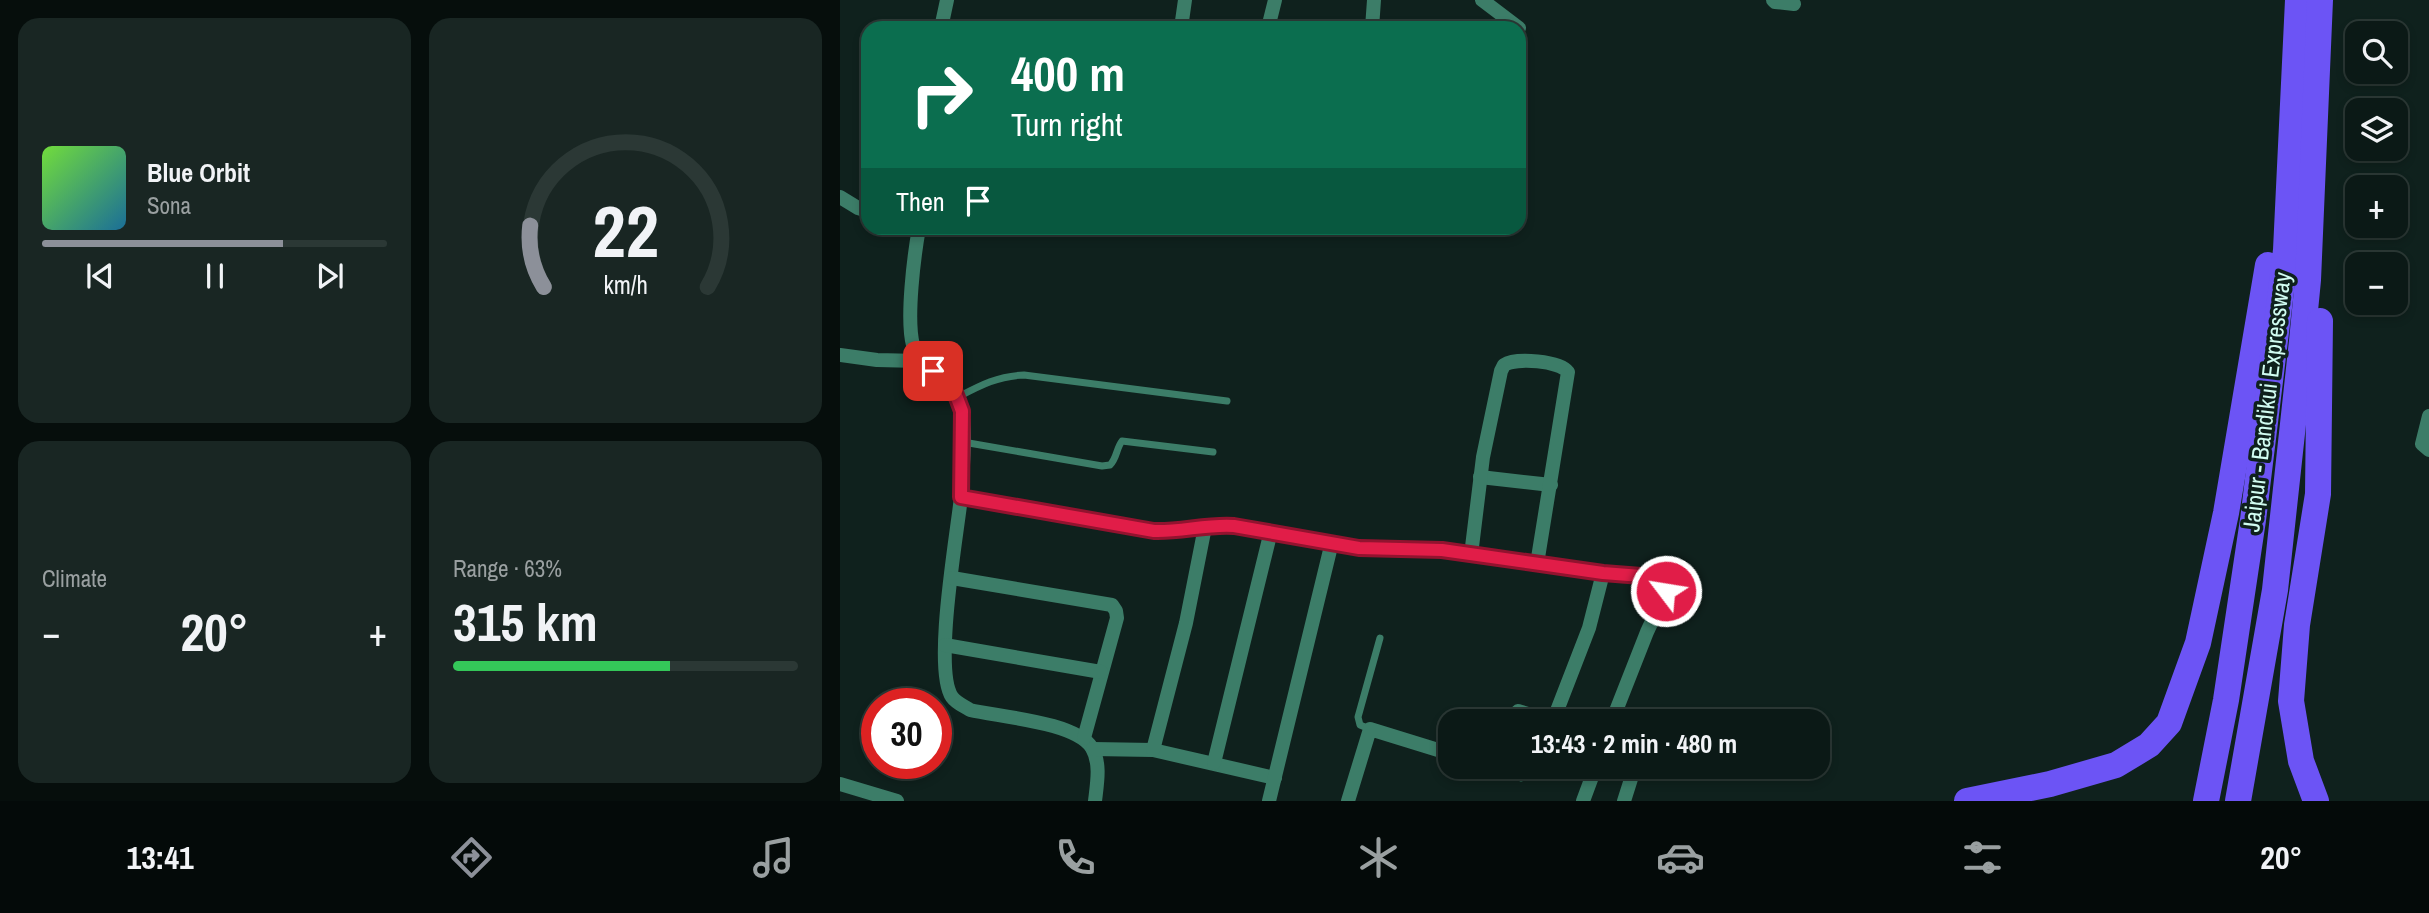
<!DOCTYPE html>
<html lang="en">
<head>
<meta charset="utf-8">
<style>
	:root { --surface:#0b1916; --page:#192623; --text:#f1f3f6; --muted:#9aa0a1; --line:#2b3835; --accent:#8c9099 }
	body { margin:0; font-family:"Archivo Narrow",sans-serif; background:var(--page); color:var(--text); height:100vh; display:flex; flex-direction:column; font-size:26px; white-space:nowrap }
	* { box-sizing:border-box; margin:0 }
	p { font-size:23px; color:var(--muted) }
	.icon { flex:none; width:38px; height:38px; fill:none; stroke:currentColor; stroke-width:2; stroke-linecap:round; stroke-linejoin:round }
	.map { position:relative; flex:1; overflow:hidden }
	.side { display:flex; flex-direction:column; gap:18px; padding:18px; background:#060e0c; width:840px }
	.side>* { flex:none }
	.top-card { position:absolute; left:21px; top:21px; width:665px; height:214px; border-radius:21px; box-shadow:0 4px 10px #0003,0 0 0 2px var(--line); background:#0b6e4f; color:#fff; overflow:hidden }
	.controls { position:absolute; left:1505px; top:21px; display:grid; gap:14px }
	.controls a { display:grid; place-items:center; width:63px; height:63px; border-radius:14px; background:var(--surface); box-shadow:0 4px 10px #0003,0 0 0 2px var(--line); font-size:35px }
	.speed { position:absolute; left:21px; top:688px; display:flex; gap:14px; font-size:35px; font-weight:700; text-align:center }
	.speed>* { display:grid; place-content:center; width:91px; height:91px; border-radius:50%; background:var(--surface); box-shadow:0 4px 10px #0003,0 0 0 2px var(--line); line-height:1 }
	.speed .limit { border:10px solid #d22; background:#fff; color:#111 }
	.pin { position:absolute; display:grid; place-items:center; width:60px; height:60px; color:#fff; margin:-30px; border-radius:14px; box-shadow:0 4px 10px #0006 }
	.me { position:absolute; width:77px; margin:-38px; rotate:301deg; stroke-linejoin:round; filter:drop-shadow(0 0 5px #0008) }
	.turn { display:flex; align-items:center; gap:24px; height:147px; padding:0 35px; font-size:32px }
	.turn .icon { width:91px; height:91px; stroke-width:2.5 }
	.turn b { display:block; font-size:49px; line-height:60px }
	.then { display:flex; align-items:center; height:66px; padding:0 35px; background:#0003; gap:14px; font-size:26px }
	.big { font-size:52px; font-weight:700; line-height:1.1 }
	.side .tile { flex:1; display:flex; flex-direction:column; justify-content:center; gap:10px; min-width:0; padding:0 24px; border-radius:21px; background:var(--page) }
	.side .dial { align-items:center; gap:0 }
	.dial svg { height:182px; overflow:visible; fill:none; stroke:var(--line); stroke-width:7; stroke-linecap:round; text-anchor:middle }
	.dial text { fill:var(--text); stroke:none }
	.song { display:flex; align-items:center; gap:21px }
	.cover { width:84px; height:84px; border-radius:10px; background:linear-gradient(135deg,hsl(100 70% 55%),hsl(200 70% 35%)) }
	.played { height:7px; border-radius:4px; background:linear-gradient(90deg,var(--accent) 70%,var(--line) 70%) }
	.keys { display:flex; justify-content:space-around; direction:ltr }
	.heat { display:flex; justify-content:space-between; align-items:center; font-size:38px; direction:ltr }
	.charge { height:10px; border-radius:5px; background:linear-gradient(90deg,#34c759 63%,var(--line) 0) }
	.side .tiles { flex:1; display:grid; gap:18px; grid-template-columns:repeat(2,1fr) }
	.trip { position:absolute; left:598px; top:709px; width:392px; height:70px; border-radius:21px; background:var(--surface); box-shadow:0 4px 10px #0003,0 0 0 2px var(--line); font-weight:700; line-height:70px; text-align:center }
	.dock { display:flex; height:112px; justify-content:space-around; align-items:center; background:#040a09; color:var(--muted) }
	.dock .icon { width:49px; height:49px }
	.dock .on { color:var(--accent) }
	.dock b { font-size:32px; color:var(--text) }
	main { display:flex; flex:1; min-height:0 }
	.map>svg:first-child { display:block }
</style>
</head>
<body>
<main>
<section class="side">
<div class="tiles">
<div class="tile">
<div class="song"><i class="cover"></i><div><b>Blue Orbit</b><p>Sona</p></div></div>
<div class="played"></div>
<div class="keys"><svg class="icon" aria-label="previous" viewBox="0 0 24 24"><path d="M18 5L8 12l10 7zM5 5v14"/></svg><svg class="icon" aria-label="pause" viewBox="0 0 24 24"><path d="M8 5v14M16 5v14"/></svg><svg class="icon" aria-label="next" viewBox="0 0 24 24"><path d="M6 5l10 7-10 7zM19 5v14"/></svg></div>
</div>
<div class="tile dial"><svg viewBox="0 0 100 80">
<path d="M14 69A42 42 0 1 1 86 69"/>
<path d="M14 69A42 42 0 0 1 8 42" stroke="#8c9099"/>
<text x="50" y="56" font-size="32" font-weight="700">22</text>
<text x="50" y="72" font-size="11">km/h</text>
</svg></div>
<div class="tile"><p>Climate</p>
<div class="heat"><a>−</a><b class="big">20°</b><a>+</a></div>
</div>
<div class="tile"><p>Range · 63%</p><b class="big">315 km</b><div class="charge"></div></div>
</div>
</section>
<div class="map">
<svg width="1589" height="801" viewBox="0 0 1589 801">
	<rect width="100%" height="100%" fill="#0f211d"/>
	<g fill="none" stroke-linecap="round" stroke-linejoin="round">
		<!-- service -->
		<g stroke="#3c7d68" stroke-width="7">
			<path d="M118,397C141,385 158,376 184,375L387,401"/>
			<path d="M123,442L262,466L270,465C277,458 276,449 282,441L373,452"/>
			<path d="M530,729L520,725L518,717L540,638"/>
			<path d="M649,766L681,778"/>
		</g>
		<!-- minor -->
		<g stroke="#3c7d68" stroke-width="14">
			<path d="M642,0L679,28"/>
			<path d="M933,0L935,2L954,4"/>
			<path d="M101,28L107,0"/>
			<path d="M344,28L342,21L345,0"/>
			<path d="M428,28L435,0"/>
			<path d="M532,28L534,0"/>
			<path d="M679,74H681"/>
			<path d="M0,197L18,208L28,211"/>
			<path d="M79,228C74,256 66,319 73,345C78,368 102,373 115,391C130,413 122,470 121,497L314,531C341,532 367,524 394,526L519,548L602,550L823,580L827,585L826,591L807,632L772,721"/>
			<path d="M0,355L37,360L79,361"/>
			<path d="M1589,416L1582,444L1589,450"/>
			<path d="M640,477L711,485"/>
			<path d="M121,497C117,535 93,669 112,697C116,703 124,706 130,710C160,717 236,722 252,748C261,763 257,784 255,801"/>
			<path d="M631,555L643,457L661,371L664,365C676,357 720,361 728,372L697,564"/>
			<path d="M112,578L272,605L276,611L277,618L244,738"/>
			<path d="M105,645L261,672"/>
			<path d="M670,721L678,711L711,721"/>
			<path d="M713,721L749,628L763,573"/>
			<path d="M253,749L313,750L435,778"/>
			<path d="M313,750L346,623L365,527"/>
			<path d="M374,763L431,531"/>
			<path d="M429,801L492,542"/>
			<path d="M508,801L530,729L611,754"/>
			<path d="M743,801L756,766"/>
			<path d="M784,801L791,779"/>
		</g>
		<!-- tertiary -->
		<path stroke="#3c7d68" stroke-width="14" d="M0,784L57,801"/>
		<!-- motorway -->
		<g stroke="#6c54f5" stroke-width="26">
			<path d="M1127,801L1210,784L1276,765L1309,745L1329,723L1358,643L1386,513L1428,265"/>
			<path d="M1366,801L1386,700L1413,520L1446,250L1458,0"/>
			<path d="M1398,801L1435,590L1462,341L1468,280L1480,0"/>
			<path d="M1476,801L1461,761L1451,701L1457,625L1478,494L1480,321"/>
		</g>
	</g>
	<g fill="none" stroke-linecap="round" stroke-linejoin="round">
		<defs>
			<path id="route" d="M93,371L114,390L122,411L121,497L314,531C341,532 367,524 394,526L519,548L602,550L763,573L814,577L823,580L827,585L826,591"/>
		</defs>
		<!-- route casing -->
		<use href="#route" stroke="#92132f" stroke-width="18"/>
		<!-- route -->
		<use href="#route" stroke="#e11d48" stroke-width="12"/>
	</g>
	<g text-anchor="middle" stroke-width="7" stroke-linejoin="round" paint-order="stroke">
		<!-- street labels -->
		<g font-size="24" fill="#d1fcf1" stroke="#0f211d">
			<text transform="translate(1427 402) rotate(-83)" y="8">Jaipur - Bandikui Expressway</text>
		</g>
	</g>
</svg>
<div class="controls">
<a><svg class="icon" aria-label="search" viewBox="0 0 24 24"><circle cx="10" cy="10" r="6"/><path d="M15 15l6 6"/></svg></a>
<a><svg class="icon" aria-label="layers" viewBox="0 0 24 24"><path d="M12 4l9 5-9 5-9-5zM3 14l9 5 9-5"/></svg></a>
<a>+</a>
<a>−</a>
</div>
<div class="speed"><div class="limit">30</div></div>
<div class="pin" style="left:93px;top:371px;background:#d93025"><svg class="icon" aria-label="arrive" viewBox="0 0 24 24"><path d="M6 21V4h12l-3 4 3 4H6"/></svg></div>
<svg class="me" style="left:826px;top:591px" viewBox="-20 -20 40 40"><circle r="17" fill="#e11d48" stroke="#fff" stroke-width="3"/><path d="M0-11L8 9 0 5-8 9z" fill="#fff"/></svg>
<div class="trip">13:43 · 2 min · 480 m</div>
<div class="top-card">
<div class="turn"><svg class="icon" aria-label="right" viewBox="0 0 24 24"><path d="M7 20v-9h11M14 6l5 5-5 5"/></svg><div><b>400 m</b>Turn right</div></div>
<div class="then">Then<svg class="icon" aria-label="arrive" viewBox="0 0 24 24"><path d="M6 21V4h12l-3 4 3 4H6"/></svg></div>
</div>
</div>
</main>
<nav class="dock">
<b>13:41</b>
<svg class="icon on" aria-label="directions" viewBox="0 0 24 24"><path d="M12 3l9 9-9 9-9-9zM9 14v-3h6M13 9l2 2-2 2"/></svg>
<svg class="icon" aria-label="music" viewBox="0 0 24 24"><path d="M9 18V5l10-2v13"/><circle cx="6" cy="18" r="3"/><circle cx="16" cy="16" r="3"/></svg>
<svg class="icon" aria-label="phone" viewBox="0 0 24 24"><path d="M5 4h4l2 5-3 2q2 4 5 5l2-3 5 2v4C11 20 4 13 5 4z"/></svg>
<svg class="icon" aria-label="climate" viewBox="0 0 24 24"><path d="M12 3v18M4 7l16 10M4 17L20 7"/></svg>
<svg class="icon" aria-label="car" viewBox="0 0 24 24"><path d="M5 17H2v-5l4-1 3-4h7l3 4 3 1v5h-3M9 17h6M6 11h13"/><circle cx="7" cy="17" r="2"/><circle cx="17" cy="17" r="2"/></svg>
<svg class="icon" aria-label="filters" viewBox="0 0 24 24"><path d="M4 7h16M4 17h16"/><circle cx="9" cy="7" r="2"/><circle cx="15" cy="17" r="2"/></svg>
<b>20°</b>
</nav>
</body>
</html>
